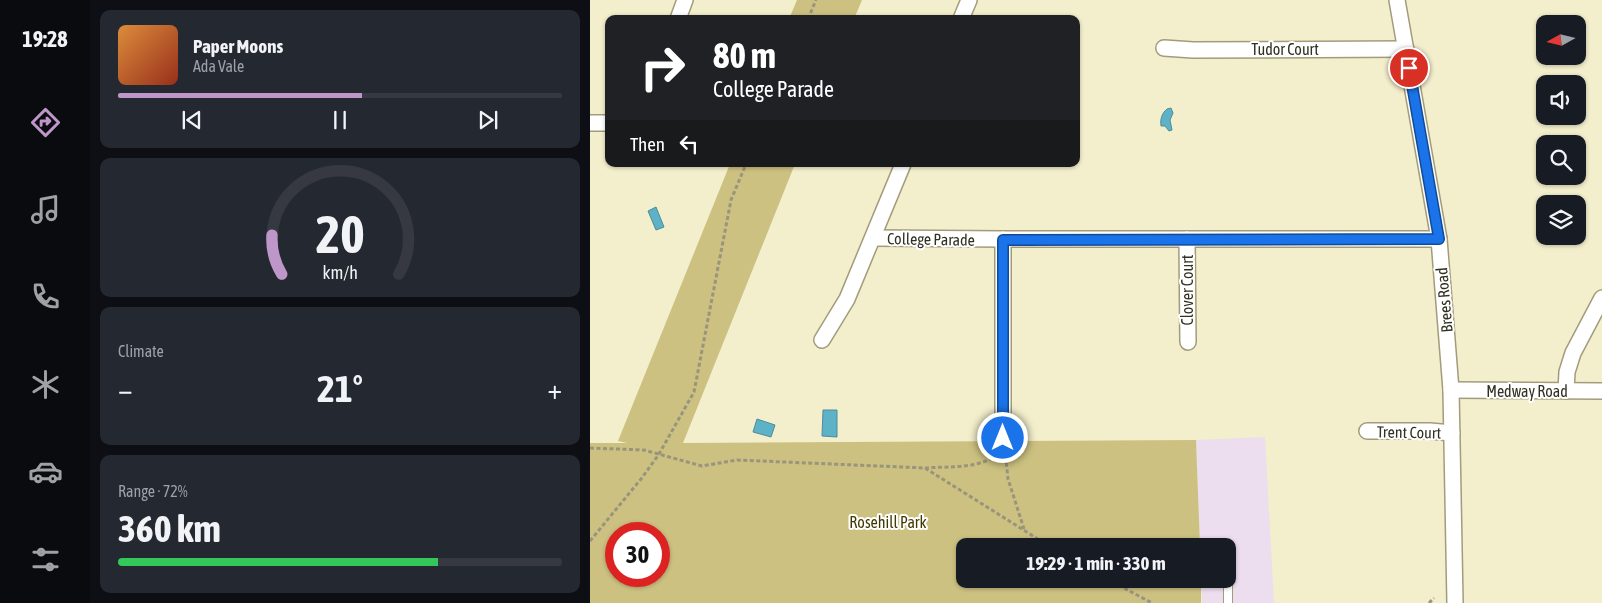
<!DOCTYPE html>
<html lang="en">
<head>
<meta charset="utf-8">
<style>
	:root { --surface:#171b24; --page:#242831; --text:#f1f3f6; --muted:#9ea1a6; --line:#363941; --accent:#be96c9 }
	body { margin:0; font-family:"Asap Condensed",sans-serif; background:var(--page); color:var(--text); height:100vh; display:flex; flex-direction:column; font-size:19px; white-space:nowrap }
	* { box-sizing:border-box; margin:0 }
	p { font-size:16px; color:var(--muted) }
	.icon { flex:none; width:28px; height:28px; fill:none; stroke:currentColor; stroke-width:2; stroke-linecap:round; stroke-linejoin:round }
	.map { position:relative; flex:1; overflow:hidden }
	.drawer { display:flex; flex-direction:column; gap:10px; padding:10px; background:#0d0f14; width:500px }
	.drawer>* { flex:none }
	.banner { position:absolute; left:15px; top:15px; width:475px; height:152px; border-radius:10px; box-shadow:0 1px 4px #0004; background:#202124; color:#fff; overflow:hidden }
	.needle { width:32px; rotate:262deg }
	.fabs { position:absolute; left:946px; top:15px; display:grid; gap:10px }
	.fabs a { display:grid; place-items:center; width:50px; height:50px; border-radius:10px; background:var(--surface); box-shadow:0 1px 4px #0004; font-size:25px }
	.speed { position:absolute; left:15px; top:522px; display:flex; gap:10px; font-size:25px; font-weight:700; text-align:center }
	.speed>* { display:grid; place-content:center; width:65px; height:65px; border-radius:50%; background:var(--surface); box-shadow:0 1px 4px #0004; line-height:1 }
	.speed .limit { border:8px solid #d22; background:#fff; color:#111 }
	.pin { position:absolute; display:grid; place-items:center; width:42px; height:42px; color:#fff; margin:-21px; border:2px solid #fff; border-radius:50%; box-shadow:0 1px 5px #0007 }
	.me { position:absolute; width:55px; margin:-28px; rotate:0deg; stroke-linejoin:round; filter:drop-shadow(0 0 4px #0008) }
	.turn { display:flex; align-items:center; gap:18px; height:105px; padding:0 25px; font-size:22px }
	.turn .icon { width:65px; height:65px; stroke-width:2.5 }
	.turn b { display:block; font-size:35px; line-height:42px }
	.then { display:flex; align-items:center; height:48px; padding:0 25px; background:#0003; gap:10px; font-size:19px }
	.big { font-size:38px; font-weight:700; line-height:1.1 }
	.drawer .card { flex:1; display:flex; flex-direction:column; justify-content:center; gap:8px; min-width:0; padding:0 18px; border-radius:10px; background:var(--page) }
	.drawer .dial { align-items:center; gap:0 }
	.dial svg { height:130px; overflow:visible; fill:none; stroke:var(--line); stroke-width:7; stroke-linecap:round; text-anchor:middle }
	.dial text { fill:var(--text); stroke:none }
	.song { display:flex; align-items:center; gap:15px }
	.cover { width:60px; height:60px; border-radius:8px; background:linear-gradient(135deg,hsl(30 70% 55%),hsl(10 70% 35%)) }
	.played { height:5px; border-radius:2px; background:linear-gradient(90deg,var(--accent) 55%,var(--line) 55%) }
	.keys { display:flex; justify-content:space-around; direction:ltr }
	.heat { display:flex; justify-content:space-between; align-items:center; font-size:28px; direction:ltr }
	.charge { height:8px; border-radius:4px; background:linear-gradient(90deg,#34c759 72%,var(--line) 0) }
	.trip { position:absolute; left:366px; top:538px; width:280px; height:50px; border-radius:10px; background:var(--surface); box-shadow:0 1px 4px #0004; font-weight:700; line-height:50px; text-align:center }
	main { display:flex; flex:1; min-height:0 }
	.menu { display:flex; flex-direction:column; width:90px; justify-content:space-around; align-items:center; background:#090b0e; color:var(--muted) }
	.menu .icon { width:35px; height:35px }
	.menu .selected { color:var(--accent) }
	.menu b { font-size:22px; color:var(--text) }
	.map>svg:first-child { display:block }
</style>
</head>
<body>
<main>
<nav class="menu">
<b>19:28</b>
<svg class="icon selected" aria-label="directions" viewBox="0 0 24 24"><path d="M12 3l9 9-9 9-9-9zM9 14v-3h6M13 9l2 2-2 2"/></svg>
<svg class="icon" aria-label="music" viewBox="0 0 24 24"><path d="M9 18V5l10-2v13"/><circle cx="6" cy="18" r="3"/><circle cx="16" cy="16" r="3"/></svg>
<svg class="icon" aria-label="phone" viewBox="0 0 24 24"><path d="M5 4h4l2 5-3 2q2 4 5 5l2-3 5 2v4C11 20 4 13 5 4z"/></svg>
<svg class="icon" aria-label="climate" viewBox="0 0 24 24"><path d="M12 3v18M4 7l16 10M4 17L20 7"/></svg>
<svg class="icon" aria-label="car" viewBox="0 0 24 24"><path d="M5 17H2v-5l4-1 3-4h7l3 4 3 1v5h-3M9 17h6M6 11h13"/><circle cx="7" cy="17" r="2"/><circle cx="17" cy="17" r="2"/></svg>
<svg class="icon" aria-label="filters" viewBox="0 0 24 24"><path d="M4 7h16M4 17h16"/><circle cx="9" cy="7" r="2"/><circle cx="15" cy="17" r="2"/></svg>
</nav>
<section class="drawer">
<div class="card">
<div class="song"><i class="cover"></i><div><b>Paper Moons</b><p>Ada Vale</p></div></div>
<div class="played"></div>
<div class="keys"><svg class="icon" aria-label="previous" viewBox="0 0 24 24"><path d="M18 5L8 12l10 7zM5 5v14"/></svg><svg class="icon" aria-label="pause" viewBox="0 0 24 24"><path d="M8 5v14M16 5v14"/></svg><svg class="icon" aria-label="next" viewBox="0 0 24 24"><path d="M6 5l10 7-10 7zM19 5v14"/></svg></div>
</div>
<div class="card dial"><svg viewBox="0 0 100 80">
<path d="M14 69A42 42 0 1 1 86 69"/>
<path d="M14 69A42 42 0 0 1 8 45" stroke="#be96c9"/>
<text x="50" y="56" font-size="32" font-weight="700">20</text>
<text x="50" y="72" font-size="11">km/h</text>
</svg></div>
<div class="card"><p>Climate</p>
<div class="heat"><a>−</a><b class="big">21°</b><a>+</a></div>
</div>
<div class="card"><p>Range · 72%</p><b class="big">360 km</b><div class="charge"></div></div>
</section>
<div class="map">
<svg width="1012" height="603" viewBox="0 0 1012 603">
	<rect width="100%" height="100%" fill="#f3eecb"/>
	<!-- education -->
	<path fill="#ecddef" d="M675,437L684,603H612L611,579H638V546H610L606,440Z"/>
	<!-- green -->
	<g fill="#ccc180" fill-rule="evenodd">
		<path d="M207,0H272L264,19H199Z"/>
		<path d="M140,164H205L93,443L606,440L610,546H375V579H611V603H0V443H37L28,441ZM26,534H69V576H26Z"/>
	</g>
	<!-- water -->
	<g fill="#5db2c7" stroke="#508b96">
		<path d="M581,108L583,113L580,120L582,130L579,131L575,126H571C570,119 572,113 577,109Z"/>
		<path d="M66,207L74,227L66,230L58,211Z"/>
		<path d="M233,410H247V437L232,436Z"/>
		<path d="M167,419L185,425L181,437L163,432Z"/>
	</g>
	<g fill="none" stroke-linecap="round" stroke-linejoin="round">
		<defs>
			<path id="lane" d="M638,553V603"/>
			<g id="street">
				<path d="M807,0L849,239L861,390L865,603"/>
				<path d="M88,19L95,0"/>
				<path d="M371,19L379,0"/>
				<path d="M574,48L603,50L816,49"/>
				<path d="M0,123H19"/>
				<path d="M283,238L413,239H849"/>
				<path d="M413,239V438"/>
				<path d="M597,239L598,342"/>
				<path d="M232,340L257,299L313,164"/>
				<path d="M861,390L1012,391"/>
				<path d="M976,391L977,372L983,353L1012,298"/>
				<path d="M777,431H840L862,433"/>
			</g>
		</defs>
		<!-- lane casing -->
		<use href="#lane" stroke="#a29c7c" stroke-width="10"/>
		<!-- street casing -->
		<use href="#street" stroke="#a29c7c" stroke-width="18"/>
		<!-- path -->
		<g stroke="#99957c" stroke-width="3" stroke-dasharray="4 2.5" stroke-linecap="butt">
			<path d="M218,19L226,0"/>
			<path d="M0,448L54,450L112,466L147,460L335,468L459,546"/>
			<path d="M415,450L418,479L434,529"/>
			<path d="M335,468C358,466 394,470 410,451"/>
			<path d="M0,541L51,479L69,454L104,392L141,200L156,164"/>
			<path d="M517,579L562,603"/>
			<path d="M839,603L844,598"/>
		</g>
		<!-- lane -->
		<use href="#lane" stroke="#fff" stroke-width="8"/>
		<!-- street -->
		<use href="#street" stroke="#fff" stroke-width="15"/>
	</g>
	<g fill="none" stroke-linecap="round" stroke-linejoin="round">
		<defs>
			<path id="route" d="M413,438V240L849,239L819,68"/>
		</defs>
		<!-- route casing -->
		<use href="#route" stroke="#114b97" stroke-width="12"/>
		<!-- route -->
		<use href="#route" stroke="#1a73e8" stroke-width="9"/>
	</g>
	<g text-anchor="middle" stroke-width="4" stroke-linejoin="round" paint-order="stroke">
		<!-- street labels -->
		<g font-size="16" fill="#323022" stroke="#fff">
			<text x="695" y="55">Tudor Court</text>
			<text transform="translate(341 239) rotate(1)" y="6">College Parade</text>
			<text transform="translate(597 290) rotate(-90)" y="6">Clover Court</text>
			<text transform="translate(854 300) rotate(-95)" y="6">Brees Road</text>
			<text x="937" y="397">Medway Road</text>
			<text transform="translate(819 432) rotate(1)" y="6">Trent Court</text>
		</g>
		<!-- park labels -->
		<g font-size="16" fill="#413901" stroke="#fff">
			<text x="298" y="528">Rosehill Park</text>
		</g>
	</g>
</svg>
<div class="fabs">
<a><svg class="needle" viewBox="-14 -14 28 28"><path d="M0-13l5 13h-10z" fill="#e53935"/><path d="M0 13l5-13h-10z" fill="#9ea1a6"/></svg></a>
<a><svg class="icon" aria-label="sound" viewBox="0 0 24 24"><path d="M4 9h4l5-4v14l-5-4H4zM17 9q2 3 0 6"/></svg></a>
<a><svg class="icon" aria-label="search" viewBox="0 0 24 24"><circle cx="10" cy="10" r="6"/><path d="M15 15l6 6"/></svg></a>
<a><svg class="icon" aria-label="layers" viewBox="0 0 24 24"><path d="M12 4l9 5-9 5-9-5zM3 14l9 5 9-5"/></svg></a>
</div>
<div class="speed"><div class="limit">30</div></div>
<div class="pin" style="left:819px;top:68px;background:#d93025"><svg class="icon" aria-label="arrive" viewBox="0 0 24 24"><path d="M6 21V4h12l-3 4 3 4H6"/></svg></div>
<svg class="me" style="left:413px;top:438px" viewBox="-20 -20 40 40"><circle r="17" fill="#1a73e8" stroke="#fff" stroke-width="3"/><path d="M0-11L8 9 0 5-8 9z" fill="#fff"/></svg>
<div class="trip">19:29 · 1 min · 330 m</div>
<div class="banner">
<div class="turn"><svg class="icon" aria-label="right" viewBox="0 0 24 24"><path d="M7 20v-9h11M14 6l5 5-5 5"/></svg><div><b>80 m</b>College Parade</div></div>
<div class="then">Then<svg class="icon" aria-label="left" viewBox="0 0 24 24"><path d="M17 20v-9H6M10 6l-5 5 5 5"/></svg></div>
</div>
</div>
</main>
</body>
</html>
